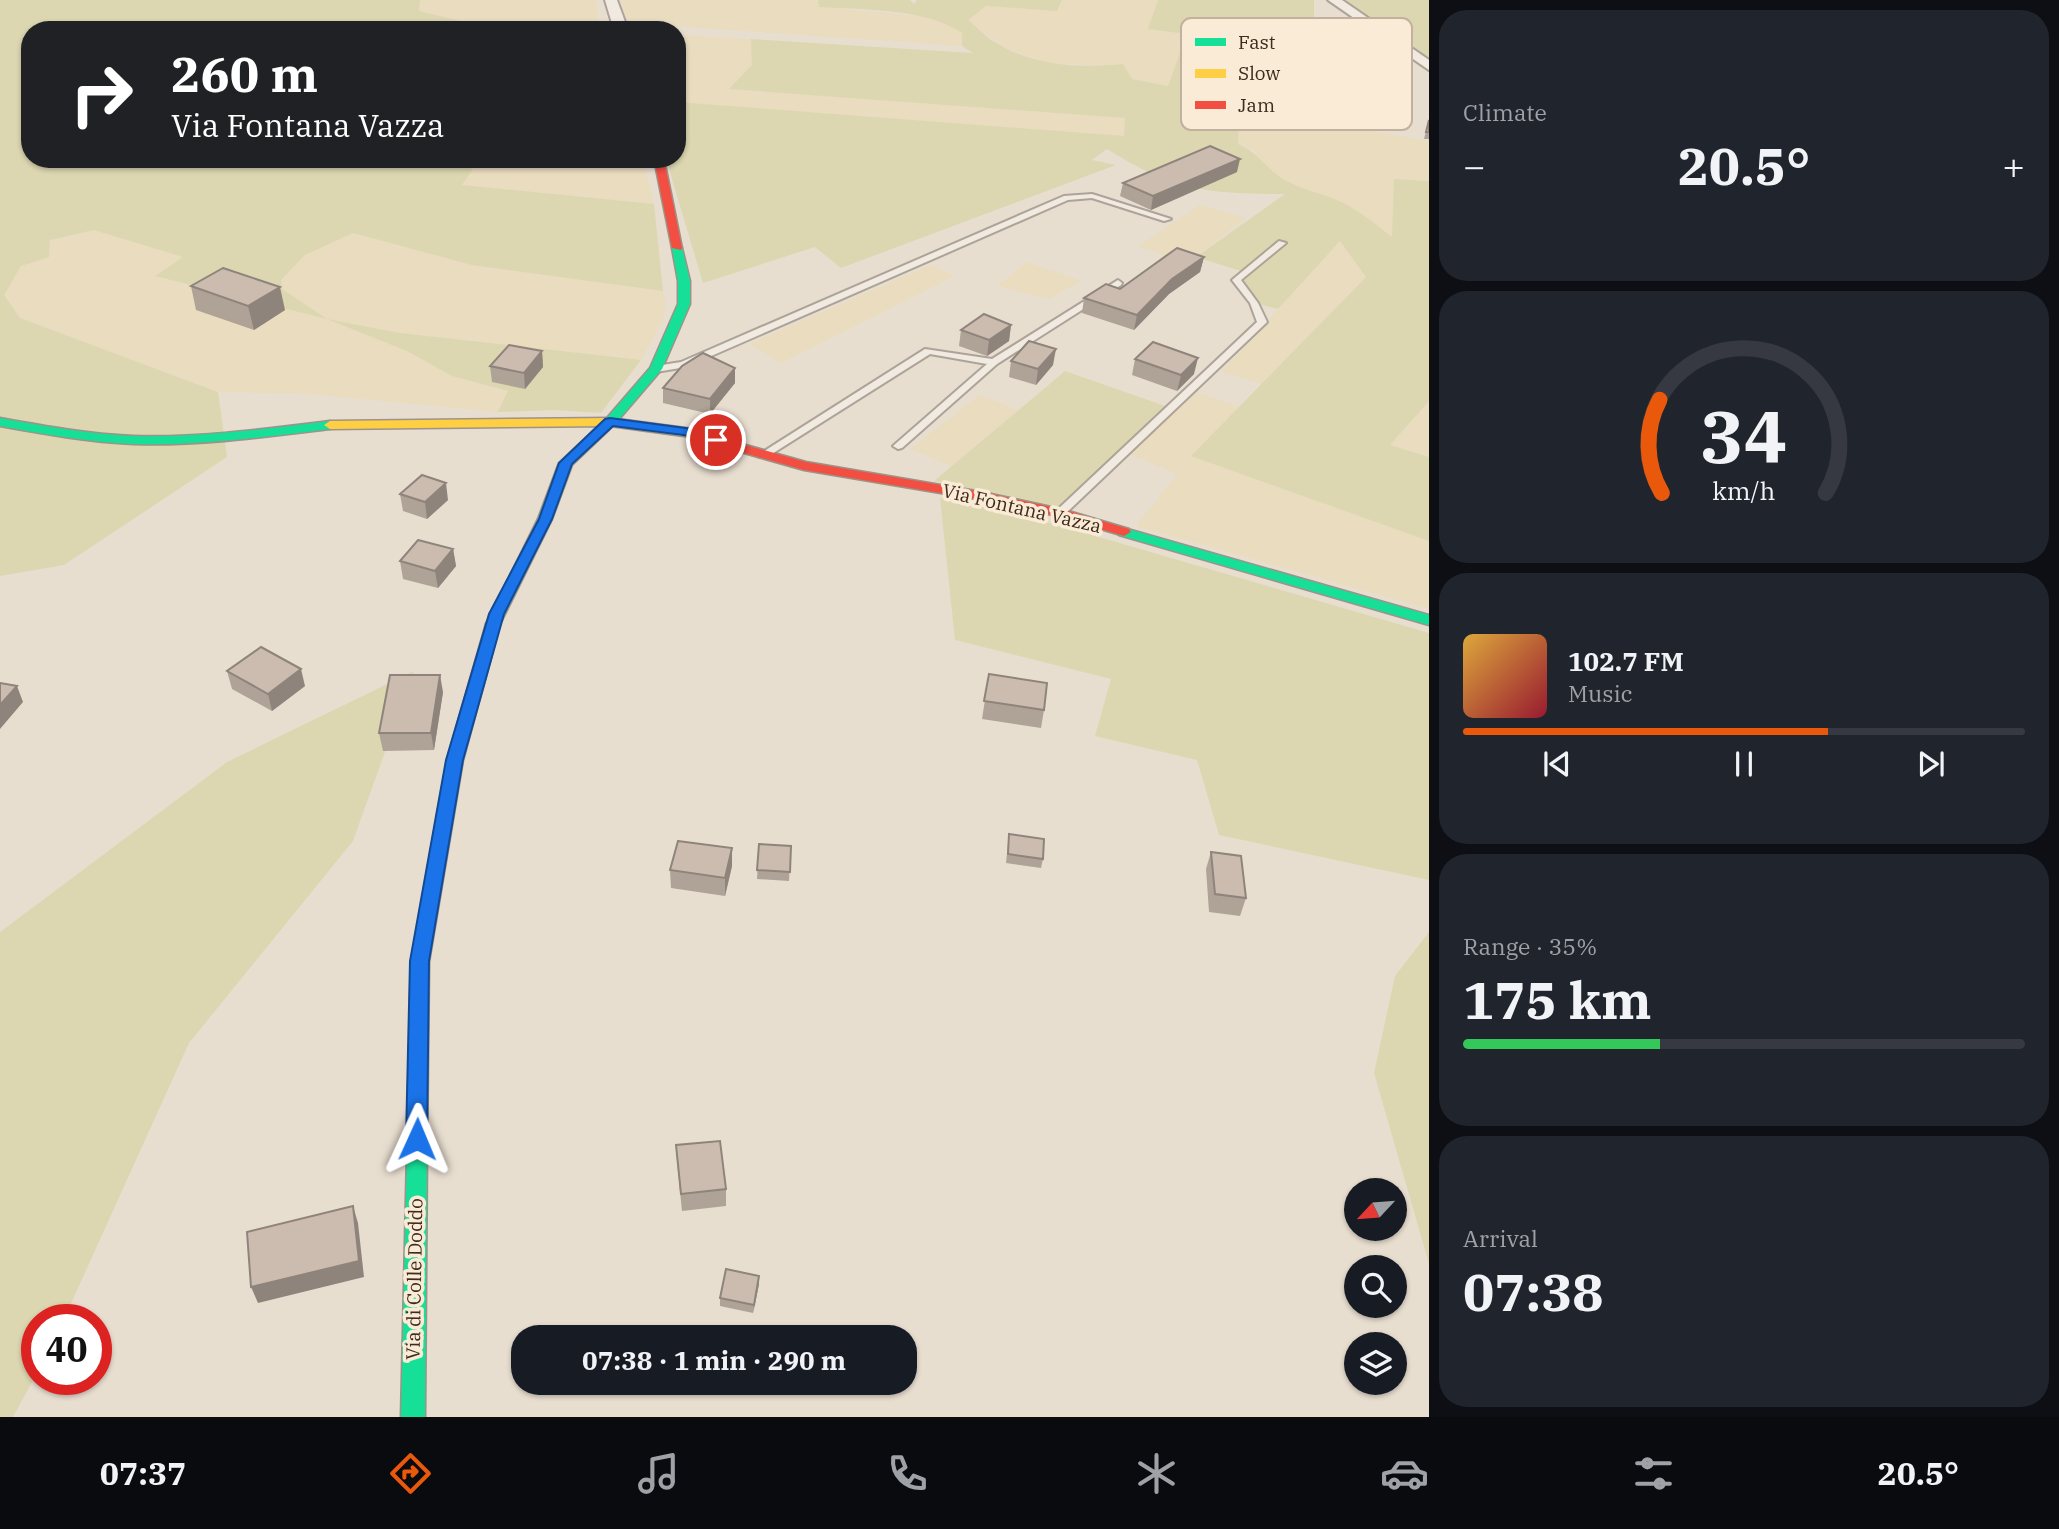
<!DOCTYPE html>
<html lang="en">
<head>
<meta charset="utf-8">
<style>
	:root { --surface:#171b24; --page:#20242c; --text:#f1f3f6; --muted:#9ea1a6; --line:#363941; --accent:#ea580c }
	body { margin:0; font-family:"IBM Plex Serif",serif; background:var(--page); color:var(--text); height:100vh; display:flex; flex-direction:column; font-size:26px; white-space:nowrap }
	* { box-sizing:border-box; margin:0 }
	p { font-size:23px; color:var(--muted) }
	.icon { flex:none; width:38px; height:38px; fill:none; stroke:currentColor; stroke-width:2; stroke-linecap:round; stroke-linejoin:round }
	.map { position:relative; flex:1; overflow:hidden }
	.details { display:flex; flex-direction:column; gap:10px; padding:10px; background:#0d0f14; width:630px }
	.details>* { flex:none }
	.guide { position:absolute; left:21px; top:21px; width:665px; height:147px; border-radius:28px; box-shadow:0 2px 5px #0004; background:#202124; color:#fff; overflow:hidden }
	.needle { width:46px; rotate:244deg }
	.buttons { position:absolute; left:1344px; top:1178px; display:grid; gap:14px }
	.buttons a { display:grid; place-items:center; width:63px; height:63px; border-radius:50%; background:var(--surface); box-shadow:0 2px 5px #0004; font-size:35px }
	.speed { position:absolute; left:21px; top:1304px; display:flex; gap:14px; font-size:35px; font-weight:700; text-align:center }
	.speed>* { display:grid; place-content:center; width:91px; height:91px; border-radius:50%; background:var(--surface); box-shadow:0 2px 5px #0004; line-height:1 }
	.speed .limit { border:10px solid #d22; background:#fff; color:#111 }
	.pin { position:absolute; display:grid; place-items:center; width:60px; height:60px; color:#fff; margin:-30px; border:4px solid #fff; border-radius:50%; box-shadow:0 2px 7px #0007 }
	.me { position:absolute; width:77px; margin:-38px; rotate:1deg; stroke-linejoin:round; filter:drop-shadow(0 0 5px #0008) }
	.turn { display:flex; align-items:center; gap:24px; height:147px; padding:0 35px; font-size:32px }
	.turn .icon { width:91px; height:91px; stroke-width:2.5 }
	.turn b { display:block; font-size:49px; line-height:60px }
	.big { font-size:52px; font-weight:800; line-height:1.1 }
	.details .tile { flex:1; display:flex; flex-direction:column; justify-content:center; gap:10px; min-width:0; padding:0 24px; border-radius:28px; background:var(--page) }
	.details .dial { align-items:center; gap:0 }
	.dial svg { height:182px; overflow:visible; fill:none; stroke:var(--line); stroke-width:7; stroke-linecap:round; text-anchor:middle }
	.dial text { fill:var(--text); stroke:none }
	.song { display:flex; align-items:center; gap:21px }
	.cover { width:84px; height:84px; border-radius:10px; background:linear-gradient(135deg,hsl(40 70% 55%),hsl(350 70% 35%)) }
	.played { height:7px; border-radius:4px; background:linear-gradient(90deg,var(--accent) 65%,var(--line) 65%) }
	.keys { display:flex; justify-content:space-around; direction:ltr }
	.heat { display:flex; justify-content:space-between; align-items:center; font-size:38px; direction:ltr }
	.charge { height:10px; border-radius:5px; background:linear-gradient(90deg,#34c759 35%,var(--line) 0) }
	.trip { position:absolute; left:511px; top:1325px; width:406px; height:70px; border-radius:28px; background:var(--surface); box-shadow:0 2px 5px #0004; font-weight:800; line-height:70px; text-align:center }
	.tabs { display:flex; height:112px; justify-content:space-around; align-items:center; background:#090b0e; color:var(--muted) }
	.tabs .icon { width:49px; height:49px }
	.tabs .current { color:var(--accent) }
	.tabs b { font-size:32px; color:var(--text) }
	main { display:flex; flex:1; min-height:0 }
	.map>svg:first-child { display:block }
</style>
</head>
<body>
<main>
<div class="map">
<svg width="1429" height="1417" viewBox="0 0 1429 1417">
	<rect width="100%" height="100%" fill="#e8ded0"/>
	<!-- farmland -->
	<g fill="#e9dcbf">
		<path d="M420,0H596L599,30H498L419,11Z"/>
		<path d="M621,0H818L820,7L920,16L948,24L962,33V46L628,23Z"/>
		<path d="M1062,0H1158L1149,29L1187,33L1169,86L1132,79L1100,66L1041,62L1002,46L968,20L986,6L1057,11Z"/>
		<path d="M677,35L751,39L753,65L730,89L1126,118L1124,137L677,102Z"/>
		<path d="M1241,69L1274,73L1277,89L1310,92L1309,121L1429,141V181L1394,179L1393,238L1361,213L1334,199L1292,184L1271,172L1254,151L1238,144Z"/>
		<path d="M471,159H643L654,204L461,185L473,169L462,166Z"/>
		<path d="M1200,205L1246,218L1187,263L1138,246Z"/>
		<path d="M94,230L184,257L156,276L301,303L282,289L281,280L305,255L353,233L472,265L663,291L666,303L663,320L641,360L400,333L332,320L407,351L452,376L509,392L498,412L309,394L218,392L20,318L3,296L21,266L49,257L50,240Z"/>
		<path d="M1340,241L1366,276L1262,384L1221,372Z"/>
		<path d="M1027,262L1081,281L1049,299L997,286Z"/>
		<path d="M931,265L954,276L781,363L749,344Z"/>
		<path d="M1191,390L1239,407L1191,456L1429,541V609L1136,526L1177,474L1124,452Z"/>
		<path d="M980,395L1018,410L951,466L910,449Z"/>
		<path d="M1429,401V457L1390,445Z"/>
	</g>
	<!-- green -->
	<g fill="#dcd7b1">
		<path d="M0,0H420L419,11L498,30H30V159H448L444,162L460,165L466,159H471L463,166L473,169L462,185L654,204L663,291L472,265L353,233L305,255L281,280L282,289L327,319L400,333L641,360L601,413L554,410L498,412L508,391L452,376L407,351L327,319L155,276L183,257L94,230L50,240L49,257L21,266L4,295L20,318L218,392L227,457L64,565L0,576Z"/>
		<path d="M818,0H910L914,4L917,0H1062L1057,11L986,6L968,20C975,25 979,30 985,35C1023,65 1076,69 1123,64L1132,79L1168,86L1187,34L1148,29L1158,0H1314V77L1309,82L1275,79L1273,73L1241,69L1238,144C1260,153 1265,169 1285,180C1300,189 1317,192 1332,198C1355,207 1373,222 1392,237L1394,179L1429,181V401L1390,445L1429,457V541L1191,456L1366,277L1340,241L1278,309L1254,303L1236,280L1244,272L1196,257L1285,194C1209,194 1173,191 1107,149L1092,160L1116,165L841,268L815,247L703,283L666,159H677V102L1124,136L1125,118L729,89L752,65L751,39L973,53L962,46V33C925,8 863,10 819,7Z"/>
		<path d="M1342,0H1429V58Z"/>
		<path d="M1065,371L1171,408L1064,509L934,481Z"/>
		<path d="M940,498L1030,517L1429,633V880L1219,835L1197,760L1095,736L1111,679L955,640Z"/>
		<path d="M414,671L353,841L189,1043L64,1319L37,1320V1373L13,1417H0V932L227,762Z"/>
		<path d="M1429,932V1264L1374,1073L1395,976Z"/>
	</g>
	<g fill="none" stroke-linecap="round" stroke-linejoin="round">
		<defs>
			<g id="lane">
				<path d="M1092,194L1171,219L1164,221L1092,198L1068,200L686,367L656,372L651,369L656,366L681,362L1064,196Z"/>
				<path d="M1279,241L1286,243L1241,280L1258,303L1267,322L1265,324L1064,515H1056L1055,513L1056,511L1257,322L1250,303L1232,280Z"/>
				<path d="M1118,280L1122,283L1121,285L997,364L902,448L898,449L893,446L987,364L930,354L767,457H759L758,455L925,349L992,359Z"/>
			</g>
			<g id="street">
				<path d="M605,0H617L628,30H614Z"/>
				<path d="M1328,0H1342L1429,60V70Z"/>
			</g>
			<g id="fast">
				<path d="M677,245L682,248L690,281V304L662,369L614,425L572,465L552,519L500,624L498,627H488L486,624L538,519L559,463L606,419L650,368L678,304V281L672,248Z"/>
				<path d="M0,418C44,426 88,434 133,436C199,438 265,429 330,421L336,425L330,429C265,437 199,446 133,444C88,442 44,434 0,426Z"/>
				<path d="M1124,528L1429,615V625L1119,535L1117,532L1119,529Z"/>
				<path d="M417,1142L424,1145L427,1151L425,1417H401L407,1151L410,1145Z"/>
			</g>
			<path id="slow" d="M610,418L693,429L734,444L728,448L691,437L610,426L330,429L324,425L330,421Z"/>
			<g id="jam">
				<path d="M654,159H664L682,248L681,250L672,248Z"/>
				<path d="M728,440L806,462L982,492L1065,510L1129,529L1131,532L1124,536L1057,516L982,500L804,470L723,447L722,444Z"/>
				<path d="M493,619L500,624L463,760L429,962L427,1151L424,1157L417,1160L410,1157L407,1151L411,962L447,760L486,624Z"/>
			</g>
		</defs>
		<!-- lane casing -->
		<use href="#lane" stroke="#aea398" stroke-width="4"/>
		<!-- street casing -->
		<use href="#street" stroke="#aea398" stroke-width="4"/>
		<!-- fast casing -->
		<use href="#fast" stroke="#9d9388" stroke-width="3"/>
		<!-- slow casing -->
		<use href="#slow" stroke="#9d9388" stroke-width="3"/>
		<!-- jam casing -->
		<use href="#jam" stroke="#9d9388" stroke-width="3"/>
		<!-- lane -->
		<use href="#lane" fill="#f0eae1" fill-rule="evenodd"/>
		<!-- street -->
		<use href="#street" fill="#f0eae1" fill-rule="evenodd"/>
		<!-- fast -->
		<use href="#fast" fill="#16e098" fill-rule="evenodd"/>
		<!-- slow -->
		<use href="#slow" fill="#ffcf43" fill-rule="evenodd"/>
		<!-- jam -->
		<use href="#jam" fill="#f24e42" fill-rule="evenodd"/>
	</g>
	<!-- wall -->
	<g fill="#afa297">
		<path d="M1340,57L1383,75L1362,123L1332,117L1336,103L1340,95H1338L1337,70Z"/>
		<path d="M1429,119V139H1424Z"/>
		<path d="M1237,172L1151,210L1120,196L1123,183Z"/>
		<path d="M1204,257L1200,272L1169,294L1134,330L1082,313L1084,298L1120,289Z"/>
		<path d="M191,286L285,310L254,330L196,310Z"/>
		<path d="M1011,325L1009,341L987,356L959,346L961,330Z"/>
		<path d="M542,351L543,367L525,389L492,382L490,366Z"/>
		<path d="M1135,359L1194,374L1177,391L1132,375Z"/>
		<path d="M1011,361L1053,365L1036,385L1009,377Z"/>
		<path d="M735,368V383L710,414L663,403V388Z"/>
		<path d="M400,494L448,500L427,519L403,511Z"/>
		<path d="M453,549L456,566L438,588L403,579L400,561Z"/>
		<path d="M227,671L305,686L272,711L232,689Z"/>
		<path d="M989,674L1044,710L1041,728L982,719Z"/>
		<path d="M443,692L434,750L383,751L379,733Z"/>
		<path d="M1009,834L1043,859L1041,868L1006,863Z"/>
		<path d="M759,844L791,846L789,881L757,879Z"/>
		<path d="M1211,852L1246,898L1240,916L1209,912L1206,869Z"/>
		<path d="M732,866L725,896L671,888L670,870Z"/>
		<path d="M676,1145L726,1189V1206L682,1211L677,1162Z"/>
		<path d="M759,1276V1284L753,1313L720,1306V1298Z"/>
	</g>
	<!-- shaded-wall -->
	<g fill="#8f847b">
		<path d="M1387,61L1383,75L1362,123L1366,108Z"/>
		<path d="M1240,159L1237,172L1151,210L1153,196Z"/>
		<path d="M1204,257L1200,272L1169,294L1134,330L1137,315L1172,279Z"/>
		<path d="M280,287L285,310L254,330L248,306Z"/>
		<path d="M1011,325L1009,341L987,356L989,340Z"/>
		<path d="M1056,349L1053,365L1036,385L1038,369Z"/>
		<path d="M542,351L543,367L525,389L524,373Z"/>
		<path d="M1198,358L1194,374L1177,391L1181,375Z"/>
		<path d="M735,368V383L710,414V399Z"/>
		<path d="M446,483L448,500L427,519L425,502Z"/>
		<path d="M453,549L456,566L438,588L435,571Z"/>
		<path d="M301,669L305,686L272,711L268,694Z"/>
		<path d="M440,675L443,692L434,750L431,733Z"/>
		<path d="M17,686L23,702L0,729V705Z"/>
		<path d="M732,848V866L725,896V878Z"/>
		<path d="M353,1206L358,1223L364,1277L258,1303L251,1287Z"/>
		<path d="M759,1276V1284L753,1313L754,1305Z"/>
	</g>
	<!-- building -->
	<g fill="#ccbcb0" stroke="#8f847b" stroke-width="2">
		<path d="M1429,120V132H1426Z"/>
		<path d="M1210,146L1240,159L1153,196L1123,183Z"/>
		<path d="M1177,248L1204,257L1172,279L1137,315L1084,298L1106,284L1120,289Z"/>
		<path d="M223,268L280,287L248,306L191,286Z"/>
		<path d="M984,314L1011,325L989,340L961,330Z"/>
		<path d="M1029,341L1056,349L1038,369L1011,361Z"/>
		<path d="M1153,342L1198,358L1181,375L1135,359Z"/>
		<path d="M509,345L542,351L524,373L490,366Z"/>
		<path d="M703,353L735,368L710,399L663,388L682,366Z"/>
		<path d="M422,475L446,483L425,502L400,494Z"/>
		<path d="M418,540L453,549L435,571L400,561Z"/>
		<path d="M261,647L301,669L268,694L227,671Z"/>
		<path d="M989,674L1047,683L1044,710L984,701Z"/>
		<path d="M390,675H440L431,733H379Z"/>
		<path d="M0,683L17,686L0,705Z"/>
		<path d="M1009,834L1044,839L1043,859L1008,854Z"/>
		<path d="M678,841L732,848L725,878L670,870Z"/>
		<path d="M759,844L791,846L790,872L757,870Z"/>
		<path d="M1211,852L1241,856L1246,898L1215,894Z"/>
		<path d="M720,1141L726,1189L681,1194L676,1145Z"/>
		<path d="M353,1206L359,1261L251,1287L247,1232Z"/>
		<path d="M726,1269L759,1276L754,1305L720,1298Z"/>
	</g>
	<!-- route -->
	<path fill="#1a73e8" stroke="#114b97" stroke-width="2" d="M610,418L693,429L722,440L716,444L691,436L613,426L572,464L552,519L504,614L463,760L429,961L427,1139L424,1146L417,1148L409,1146L406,1139L410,961L446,760L489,614L539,519L559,463L605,419Z"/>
	<g text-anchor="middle" stroke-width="7" stroke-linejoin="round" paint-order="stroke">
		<!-- street labels -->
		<g font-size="19" fill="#3f2a1e" stroke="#f9ebd5">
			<text transform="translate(1022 508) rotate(13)" y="7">Via Fontana Vazza</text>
			<text transform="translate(414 1279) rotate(-89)" y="7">Via di Colle Doddo</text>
		</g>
	</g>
	<!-- legend -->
	<rect x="1181" y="18" width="231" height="112" rx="10" fill="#f9ebd5" stroke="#c1b19e" stroke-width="2"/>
	<rect x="1195" y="38" width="31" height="8" fill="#16e098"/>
	<rect x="1195" y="69" width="31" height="9" fill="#ffcf43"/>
	<rect x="1195" y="101" width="31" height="8" fill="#f24e42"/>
	<g font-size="19" fill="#3f2a1e">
		<text x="1238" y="49">Fast</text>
		<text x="1238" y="80">Slow</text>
		<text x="1238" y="112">Jam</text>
	</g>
</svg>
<div class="buttons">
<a><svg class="needle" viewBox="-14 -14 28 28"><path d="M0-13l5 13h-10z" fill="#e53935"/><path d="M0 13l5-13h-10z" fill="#9ea1a6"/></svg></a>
<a><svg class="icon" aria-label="search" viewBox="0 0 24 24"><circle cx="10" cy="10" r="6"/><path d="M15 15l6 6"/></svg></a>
<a><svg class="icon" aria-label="layers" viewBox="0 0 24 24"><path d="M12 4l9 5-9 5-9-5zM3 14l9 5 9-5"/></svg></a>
</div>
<div class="speed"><div class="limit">40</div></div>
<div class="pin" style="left:716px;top:440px;background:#d93025"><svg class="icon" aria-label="arrive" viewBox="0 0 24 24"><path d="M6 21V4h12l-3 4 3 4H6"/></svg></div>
<svg class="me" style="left:417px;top:1139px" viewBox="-20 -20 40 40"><path d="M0-17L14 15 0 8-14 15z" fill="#1a73e8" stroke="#fff" stroke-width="4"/></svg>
<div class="trip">07:38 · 1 min · 290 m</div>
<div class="guide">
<div class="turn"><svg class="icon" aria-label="right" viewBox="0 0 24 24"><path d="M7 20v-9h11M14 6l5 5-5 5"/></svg><div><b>260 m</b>Via Fontana Vazza</div></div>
</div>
</div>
<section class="details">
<div class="tile"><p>Climate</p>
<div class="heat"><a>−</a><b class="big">20.5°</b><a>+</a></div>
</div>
<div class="tile dial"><svg viewBox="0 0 100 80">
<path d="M14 69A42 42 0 1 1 86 69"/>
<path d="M14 69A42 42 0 0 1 13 28" stroke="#ea580c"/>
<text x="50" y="56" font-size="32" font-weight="700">34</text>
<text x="50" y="72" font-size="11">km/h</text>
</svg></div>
<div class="tile">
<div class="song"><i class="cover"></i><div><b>102.7 FM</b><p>Music</p></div></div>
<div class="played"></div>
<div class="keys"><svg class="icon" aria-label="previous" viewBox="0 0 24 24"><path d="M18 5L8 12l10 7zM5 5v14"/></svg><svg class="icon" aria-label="pause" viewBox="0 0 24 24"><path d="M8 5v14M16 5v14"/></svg><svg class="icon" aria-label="next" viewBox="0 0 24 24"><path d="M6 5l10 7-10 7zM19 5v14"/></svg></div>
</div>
<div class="tile"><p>Range · 35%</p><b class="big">175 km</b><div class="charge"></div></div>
<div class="tile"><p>Arrival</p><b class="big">07:38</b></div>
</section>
</main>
<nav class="tabs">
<b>07:37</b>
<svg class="icon current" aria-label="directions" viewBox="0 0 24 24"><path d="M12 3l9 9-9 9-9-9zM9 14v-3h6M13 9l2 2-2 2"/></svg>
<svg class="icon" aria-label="music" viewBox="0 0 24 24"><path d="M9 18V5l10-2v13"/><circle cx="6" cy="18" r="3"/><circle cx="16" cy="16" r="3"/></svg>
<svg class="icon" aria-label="phone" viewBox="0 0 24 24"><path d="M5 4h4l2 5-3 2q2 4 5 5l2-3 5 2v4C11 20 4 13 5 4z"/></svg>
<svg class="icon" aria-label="climate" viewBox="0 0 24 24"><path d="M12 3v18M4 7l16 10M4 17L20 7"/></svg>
<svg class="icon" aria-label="car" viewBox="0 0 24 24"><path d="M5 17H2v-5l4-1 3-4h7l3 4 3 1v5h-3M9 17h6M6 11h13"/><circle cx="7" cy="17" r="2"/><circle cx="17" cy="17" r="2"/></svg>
<svg class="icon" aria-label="filters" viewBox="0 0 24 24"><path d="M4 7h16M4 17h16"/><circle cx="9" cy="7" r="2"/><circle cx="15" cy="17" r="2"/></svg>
<b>20.5°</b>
</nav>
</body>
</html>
